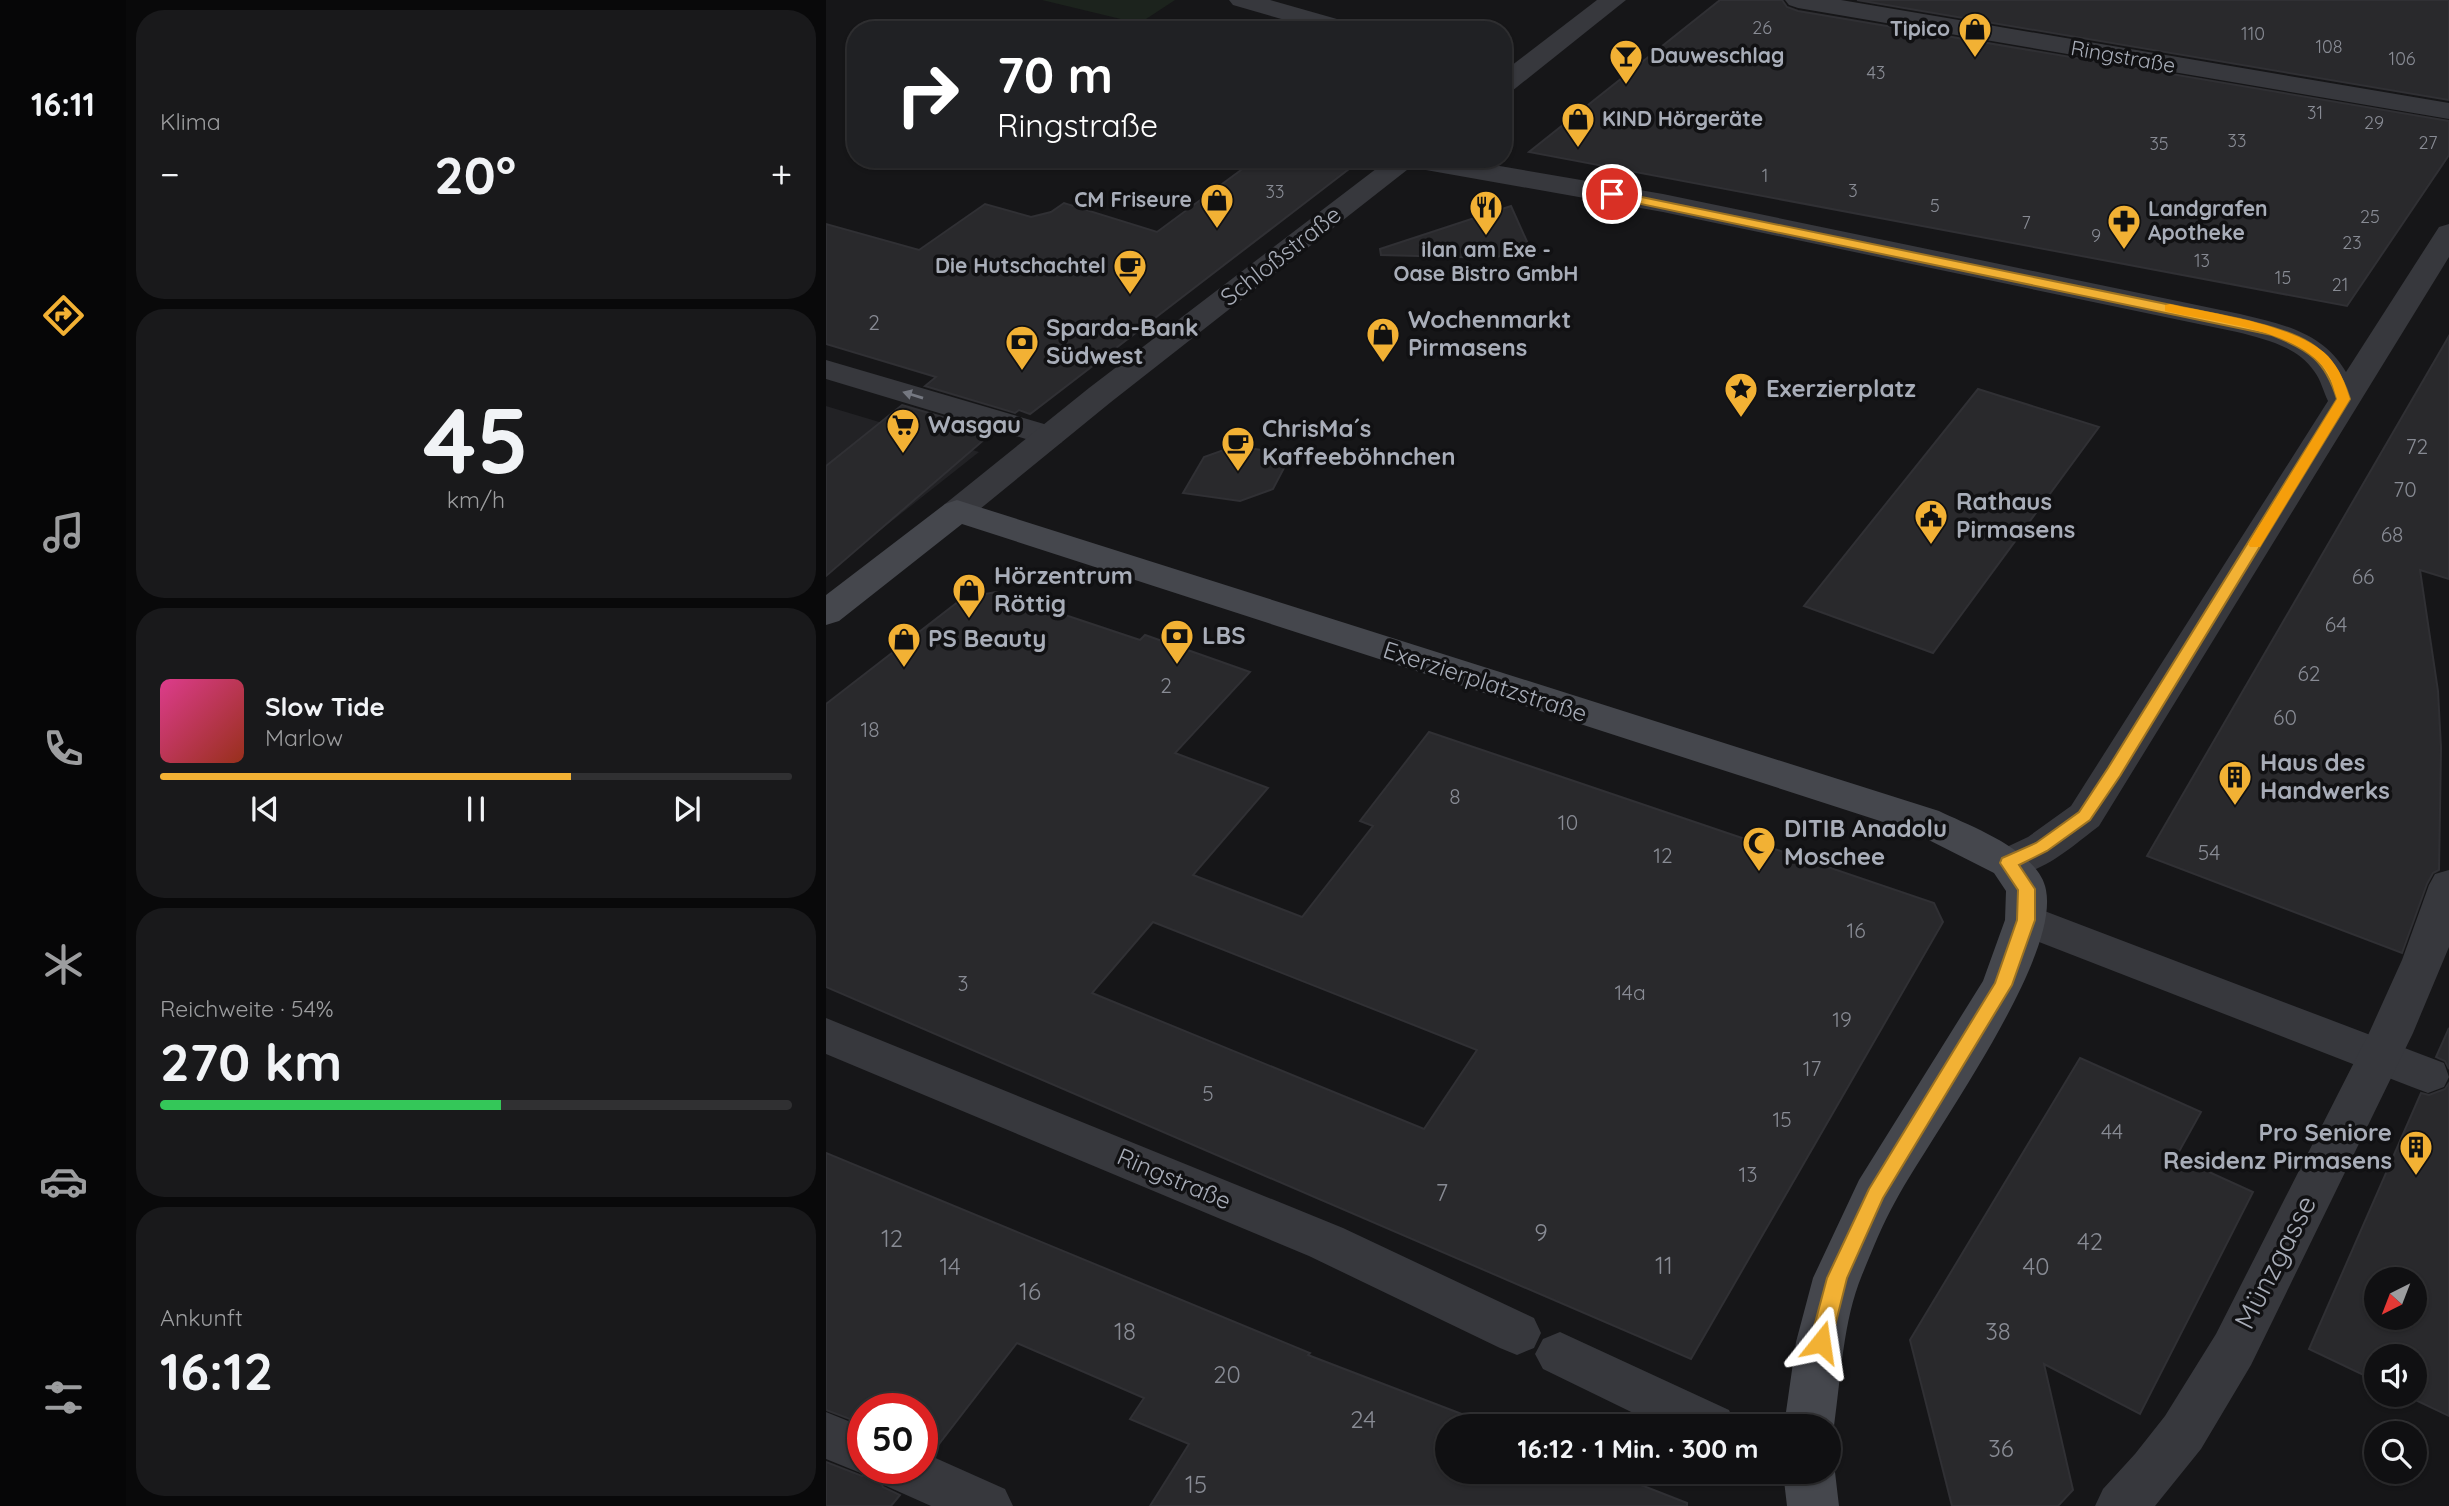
<!DOCTYPE html>
<html lang="de">
<head>
<meta charset="utf-8">
<style>
	:root { --surface:#101012; --page:#19191b; --text:#f1f3f6; --muted:#9c9d9f; --line:#303032; --accent:#f2b134 }
	body { margin:0; font-family:Quicksand,sans-serif; background:var(--page); color:var(--text); height:100vh; display:flex; flex-direction:column; font-size:26px; white-space:nowrap }
	* { box-sizing:border-box; margin:0 }
	p { font-size:23px; color:var(--muted) }
	.icon { flex:none; width:38px; height:38px; fill:none; stroke:currentColor; stroke-width:2; stroke-linecap:round; stroke-linejoin:round }
	.map { position:relative; flex:1; overflow:hidden }
	.details { display:flex; flex-direction:column; gap:10px; padding:10px; background:#09090a; width:700px }
	.details>* { flex:none }
	.guide { position:absolute; left:21px; top:21px; width:665px; height:147px; border-radius:28px; box-shadow:0 2px 5px #0004,0 0 0 2px var(--line); background:#202124; color:#fff; overflow:hidden }
	.needle { width:46px; rotate:222deg }
	.fabs { position:absolute; left:1538px; top:1267px; display:grid; gap:14px }
	.fabs a { display:grid; place-items:center; width:63px; height:63px; border-radius:50%; background:var(--surface); box-shadow:0 2px 5px #0004,0 0 0 2px var(--line); font-size:35px }
	.speed { position:absolute; left:21px; top:1393px; display:flex; gap:14px; font-size:35px; font-weight:700; text-align:center }
	.speed>* { display:grid; place-content:center; width:91px; height:91px; border-radius:50%; background:var(--surface); box-shadow:0 2px 5px #0004,0 0 0 2px var(--line); line-height:1 }
	.speed .limit { border:10px solid #d22; background:#fff; color:#111 }
	.pin { position:absolute; display:grid; place-items:center; width:60px; height:60px; color:#fff; margin:-30px; border:4px solid #fff; border-radius:50%; box-shadow:0 2px 7px #0007 }
	.me { position:absolute; width:77px; margin:-38px; rotate:15deg; stroke-linejoin:round; filter:drop-shadow(0 0 5px #0008) }
	.turn { display:flex; align-items:center; gap:24px; height:147px; padding:0 35px; font-size:32px }
	.turn .icon { width:91px; height:91px; stroke-width:2.5 }
	.turn b { display:block; font-size:49px; line-height:60px }
	.big { font-size:52px; font-weight:800; line-height:1.1 }
	.details .tile { flex:1; display:flex; flex-direction:column; justify-content:center; gap:10px; min-width:0; padding:0 24px; border-radius:28px; background:var(--page) }
	.details .dial { align-items:center; gap:0 }
	.dial b { font-size:91px; line-height:1 }
	.song { display:flex; align-items:center; gap:21px }
	.cover { width:84px; height:84px; border-radius:10px; background:linear-gradient(135deg,hsl(330 70% 55%),hsl(10 70% 35%)) }
	.played { height:7px; border-radius:4px; background:linear-gradient(90deg,var(--accent) 65%,var(--line) 65%) }
	.keys { display:flex; justify-content:space-around; direction:ltr }
	.heat { display:flex; justify-content:space-between; align-items:center; font-size:38px; direction:ltr }
	.charge { height:10px; border-radius:5px; background:linear-gradient(90deg,#34c759 54%,var(--line) 0) }
	.trip { position:absolute; left:609px; top:1414px; width:406px; height:70px; border-radius:35px; background:var(--surface); box-shadow:0 2px 5px #0004,0 0 0 2px var(--line); font-weight:800; line-height:70px; text-align:center }
	main { display:flex; flex:1; min-height:0 }
	.dock { display:flex; flex-direction:column; width:126px; justify-content:space-around; align-items:center; background:#060607; color:var(--muted) }
	.dock .icon { width:49px; height:49px }
	.dock .active { color:var(--accent) }
	.dock b { font-size:32px; color:var(--text) }
	.map>svg:first-child { display:block }
</style>
</head>
<body>
<main>
<nav class="dock">
<b>16:11</b>
<svg class="icon active" aria-label="directions" viewBox="0 0 24 24"><path d="M12 3l9 9-9 9-9-9zM9 14v-3h6M13 9l2 2-2 2"/></svg>
<svg class="icon" aria-label="music" viewBox="0 0 24 24"><path d="M9 18V5l10-2v13"/><circle cx="6" cy="18" r="3"/><circle cx="16" cy="16" r="3"/></svg>
<svg class="icon" aria-label="phone" viewBox="0 0 24 24"><path d="M5 4h4l2 5-3 2q2 4 5 5l2-3 5 2v4C11 20 4 13 5 4z"/></svg>
<svg class="icon" aria-label="climate" viewBox="0 0 24 24"><path d="M12 3v18M4 7l16 10M4 17L20 7"/></svg>
<svg class="icon" aria-label="car" viewBox="0 0 24 24"><path d="M5 17H2v-5l4-1 3-4h7l3 4 3 1v5h-3M9 17h6M6 11h13"/><circle cx="7" cy="17" r="2"/><circle cx="17" cy="17" r="2"/></svg>
<svg class="icon" aria-label="filters" viewBox="0 0 24 24"><path d="M4 7h16M4 17h16"/><circle cx="9" cy="7" r="2"/><circle cx="15" cy="17" r="2"/></svg>
</nav>
<section class="details">
<div class="tile"><p>Klima</p>
<div class="heat"><a>−</a><b class="big">20°</b><a>+</a></div>
</div>
<div class="tile dial"><b>45</b><p>km/h</p></div>
<div class="tile">
<div class="song"><i class="cover"></i><div><b>Slow Tide</b><p>Marlow</p></div></div>
<div class="played"></div>
<div class="keys"><svg class="icon" aria-label="previous" viewBox="0 0 24 24"><path d="M18 5L8 12l10 7zM5 5v14"/></svg><svg class="icon" aria-label="pause" viewBox="0 0 24 24"><path d="M8 5v14M16 5v14"/></svg><svg class="icon" aria-label="next" viewBox="0 0 24 24"><path d="M6 5l10 7-10 7zM19 5v14"/></svg></div>
</div>
<div class="tile"><p>Reichweite · 54%</p><b class="big">270 km</b><div class="charge"></div></div>
<div class="tile"><p>Ankunft</p><b class="big">16:12</b></div>
</section>
<div class="map">
<svg width="1623" height="1506" viewBox="0 0 1623 1506">
	<rect width="100%" height="100%" fill="#161618"/>
	<!-- built -->
	<path fill="#222225" d="M0,406L153,452L0,573Z"/>
	<!-- green -->
	<path fill="#1c231d" d="M216,0H349L320,19L303,21Z"/>
	<!-- building -->
	<g fill="#29292c" stroke="#303034" stroke-width="2" fill-rule="evenodd">
		<path d="M894,0H956L961,7L972,11L1623,121V155L1521,306L703,152Z"/>
		<path d="M1031,0H1623V100Z"/>
		<path d="M430,159H536L204,414L193,410L189,413L99,386L110,377L0,344V224L93,250L159,204L205,217L225,212L238,203L331,232Z"/>
		<path d="M685,206L703,246L668,258L555,255L554,249Z"/>
		<path d="M1623,336V579L1594,570L1612,691L1615,748L1613,870L1607,873L1601,884L1576,953L1321,856Z"/>
		<path d="M1152,389L1273,427L1107,653L978,606Z"/>
		<path d="M76,405L167,432L0,576V466Z"/>
		<path d="M409,446L442,451L458,468L447,489L414,501L357,493L378,457Z"/>
		<path d="M170,592L314,640L319,635L424,672L349,753L442,788L367,875L476,917L547,826L534,821L603,732L1108,903L1117,922L865,1359L0,987V704L137,598ZM327,922L651,1050L598,1129L266,993Z"/>
		<path d="M1623,1028V1069L1619,1061L1610,1057Z"/>
		<path d="M1254,1058L1375,1112L1350,1157L1427,1192L1314,1414L1218,1364L1247,1490L1232,1506H1126L1084,1340Z"/>
		<path d="M1623,1083V1416L1579,1395H1589V1356H1550V1381L1483,1349L1595,1093L1603,1095L1619,1089ZM1550,1279H1589V1318H1550Z"/>
		<path d="M0,1153L484,1353L482,1355L667,1426H621V1472H782L861,1503V1506H324L363,1444L304,1419L318,1398L191,1343L106,1453L96,1450V1409H37V1424L0,1410Z"/>
		<path d="M0,1462L36,1476L50,1472L57,1487L74,1495L65,1506H0Z"/>
	</g>
	<g fill="none" stroke-linecap="round" stroke-linejoin="round">
		<!-- pedestrian -->
		<path fill="#37383d" fill-rule="evenodd" d="M1200,904L1618,1063L1623,1077L1618,1087L1602,1093L1586,1087L1185,931L1179,920L1185,909Z"/>
		<!-- minor -->
		<g fill="#37383d" fill-rule="evenodd">
			<path d="M403,0H444L532,25L536,30H494L407,5Z"/>
			<path d="M959,0H1015L1623,103V119L972,8L963,5Z"/>
			<path d="M569,159H633L837,194L1414,314C1456,324 1497,332 1520,372L1613,227L1623,224V257L1273,826C1245,847 1205,885 1168,873L1162,863L1168,853L1202,837L1245,806L1502,401C1497,391 1495,380 1488,371C1471,346 1438,339 1411,332L837,212L583,167L573,165Z"/>
			<path d="M0,360L235,429L239,436L235,443L223,446L0,379Z"/>
			<path d="M1623,870V947L1587,1033L1425,1365L1375,1449L1329,1506H1269L1277,1489L1309,1454L1339,1416L1390,1334L1543,1033L1576,960L1603,885L1609,874Z"/>
			<path d="M0,1018L517,1228L708,1318L715,1333L708,1348L691,1355L674,1348L483,1256L0,1054Z"/>
			<path d="M734,1332L903,1410L910,1426H834L717,1369L709,1354L717,1339Z"/>
			<path d="M0,1412L37,1427V1468H96V1452L179,1489L187,1506H105L58,1485L51,1469L37,1474L0,1459Z"/>
		</g>
		<!-- tertiary -->
		<g fill="#37383d" fill-rule="evenodd">
			<path d="M771,0H800L686,91L677,93V72Z"/>
			<path d="M563,159H595L285,402L143,518L131,522L119,518L114,511L119,504L263,388Z"/>
		</g>
		<!-- secondary -->
		<g fill="#45474d" fill-rule="evenodd">
			<path d="M131,500L1113,811C1146,827 1213,851 1220,890C1234,961 1105,1135 1069,1202C1056,1225 1046,1251 1036,1275C1017,1321 1015,1377 1008,1426L1003,1438V1426H958L970,1342L987,1278L1033,1180L1157,981L1179,920L1180,891L1168,873L1085,831L136,524L13,621L0,625V595L119,504Z"/>
			<path d="M1003,1459L1009,1472L1013,1506H961L957,1472H1003Z"/>
		</g>
	</g>
	<!-- one-way arrows -->
	<defs><path id="oneway-solid" d="M-6-.8H1V-3.2L6.5 0L1 3.2V.8H-6Z" transform="scale(1.75)"/></defs>
	<use fill="#757881" href="#oneway-solid" transform="translate(87 395) rotate(-163)"/>
	<!-- route -->
	<path fill="#f2b134" stroke="#9d7322" stroke-width="2" d="M786,191L1414,319C1469,333 1505,340 1524,399L1294,776L1264,820L1221,851L1193,865L1209,889V920L1186,985L1057,1198L1021,1278L1005,1342L1002,1348L995,1351L987,1348L984,1342L1001,1278L1043,1189L1169,983L1191,920L1192,890L1174,863L1176,858L1210,843L1253,812L1282,768L1511,399C1499,360 1483,350 1446,335L781,197L780,194Z"/>
	<!-- slow -->
	<path fill="#f59e0b" d="M1344,304C1388,314 1470,324 1502,356C1514,369 1519,383 1524,399L1434,547H1424L1422,544L1511,399C1508,391 1506,381 1502,373C1472,328 1388,323 1339,311V305Z"/>
	<!-- icons -->
	<defs>
		<symbol id="shop-pin" viewBox="-11 -11 22 30"><path d="M0 17L-7.5 6A9.5 9.5 0 1 1 7.5 6Z" fill="#f2b134" stroke="#111113"/><path d="M-5-2.5h2.3a2.7 3.5 0 0 1 5.4 0H5L5.5 6h-11ZM-1.5-2.5h3a1.5 2.3 0 0 0-3 0Z" fill="#111"/></symbol>
		<symbol id="bar-pin" viewBox="-11 -11 22 30"><path d="M0 17L-7.5 6A9.5 9.5 0 1 1 7.5 6Z" fill="#f2b134" stroke="#111113"/><path d="M-6-5H6L.8 .8V4.5H3.5V6h-7V4.5H-.8V.8Z" fill="#111"/></symbol>
		<symbol id="restaurant-pin" viewBox="-11 -11 22 30"><path d="M0 17L-7.5 6A9.5 9.5 0 1 1 7.5 6Z" fill="#f2b134" stroke="#111113"/><path d="M-5-6h1v4h1v-4h1v4h1v-4h1v5L-1.5 .5V6h-2V.5L-5-1ZM5-6V6H3V1.5H1.5Q1.5-4 5-6Z" fill="#111"/></symbol>
		<symbol id="pharmacy-pin" viewBox="-11 -11 22 30"><path d="M0 17L-7.5 6A9.5 9.5 0 1 1 7.5 6Z" fill="#f2b134" stroke="#111113"/><path d="M-2-6h4v4h4v4h-4v4h-4v-4h-4v-4h4Z" fill="#111"/></symbol>
		<symbol id="cafe-pin" viewBox="-11 -11 22 30"><path d="M0 17L-7.5 6A9.5 9.5 0 1 1 7.5 6Z" fill="#f2b134" stroke="#111113"/><path d="M-5.5-4.5H6V0H3Q3 3.5 0 3.5H-2.5Q-5.5 3.5-5.5 0ZM3-3.2v2h1.7v-2ZM-6 4.5H4V6H-6Z" fill="#111"/></symbol>
		<symbol id="bank-pin" viewBox="-11 -11 22 30"><path d="M0 17L-7.5 6A9.5 9.5 0 1 1 7.5 6Z" fill="#f2b134" stroke="#111113"/><path d="M-6-4H6V4H-6ZM0-2.3a2.3 2.3 0 1 0 0 4.6a2.3 2.3 0 1 0 0-4.6Z" fill="#111"/></symbol>
		<symbol id="sight-pin" viewBox="-11 -11 22 30"><path d="M0 17L-7.5 6A9.5 9.5 0 1 1 7.5 6Z" fill="#f2b134" stroke="#111113"/><path d="M0-6L1.8-2.2L6-1.7L2.9 1.2L3.7 5.4L0 3.3L-3.7 5.4L-2.9 1.2L-6-1.7L-1.8-2.2Z" fill="#111"/></symbol>
		<symbol id="supermarket-pin" viewBox="-11 -11 22 30"><path d="M0 17L-7.5 6A9.5 9.5 0 1 1 7.5 6Z" fill="#f2b134" stroke="#111113"/><path d="M-6-5.5h2.5l.6 2H6L4.5 2H-2.5L-4.4-4H-6ZM-1.5 3.2a1.3 1.3 0 1 0 .1 0ZM3 3.2a1.3 1.3 0 1 0 .1 0Z" fill="#111"/></symbol>
		<symbol id="civic-pin" viewBox="-11 -11 22 30"><path d="M0 17L-7.5 6A9.5 9.5 0 1 1 7.5 6Z" fill="#f2b134" stroke="#111113"/><path d="M-.6-6.5H3V-4.5H.6V-3L4-1V1h2V6H-6V1h2V-1L-.6-3ZM-1.2 2.5V6h2.4V2.5Z" fill="#111"/></symbol>
		<symbol id="building-pin" viewBox="-11 -11 22 30"><path d="M0 17L-7.5 6A9.5 9.5 0 1 1 7.5 6Z" fill="#f2b134" stroke="#111113"/><path d="M-4-6H4V6H1V3H-1V6H-4ZM-2.5-4.3h1.7v1.8h-1.7ZM.8-4.3h1.7v1.8H.8ZM-2.5-1h1.7V.8h-1.7ZM.8-1h1.7V.8H.8Z" fill="#111"/></symbol>
		<symbol id="mosque-pin" viewBox="-11 -11 22 30"><path d="M0 17L-7.5 6A9.5 9.5 0 1 1 7.5 6Z" fill="#f2b134" stroke="#111113"/><path d="M3.5-4.9A6 6 0 1 0 3.5 4.9A5 5 0 1 1 3.5-4.9Z" fill="#111"/></symbol>
	</defs>
	<g fill-rule="evenodd">
		<use href="#shop-pin" x="1130" y="10" width="38" height="52"/>
		<use href="#bar-pin" x="781" y="37" width="38" height="52"/>
		<use href="#shop-pin" x="733" y="100" width="38" height="52"/>
		<use href="#shop-pin" x="372" y="181" width="38" height="52"/>
		<use href="#restaurant-pin" x="641" y="188" width="38" height="52"/>
		<use href="#pharmacy-pin" x="1279" y="202" width="38" height="52"/>
		<use href="#cafe-pin" x="285" y="247" width="38" height="52"/>
		<use href="#shop-pin" x="538" y="315" width="38" height="52"/>
		<use href="#bank-pin" x="177" y="323" width="38" height="52"/>
		<use href="#sight-pin" x="896" y="370" width="38" height="52"/>
		<use href="#supermarket-pin" x="58" y="406" width="38" height="52"/>
		<use href="#cafe-pin" x="393" y="424" width="38" height="52"/>
		<use href="#civic-pin" x="1086" y="497" width="38" height="52"/>
		<use href="#shop-pin" x="124" y="571" width="38" height="52"/>
		<use href="#bank-pin" x="332" y="617" width="38" height="52"/>
		<use href="#shop-pin" x="59" y="620" width="38" height="52"/>
		<use href="#building-pin" x="1390" y="758" width="38" height="52"/>
		<use href="#mosque-pin" x="914" y="824" width="38" height="52"/>
		<use href="#building-pin" x="1571" y="1128" width="38" height="52"/>
	</g>
	<g text-anchor="middle" stroke-width="7" stroke-linejoin="round" paint-order="stroke">
		<!-- far-number labels -->
		<g font-size="18" fill="#888b94">
			<text x="936" y="34">26</text>
			<text x="1427" y="40">110</text>
			<text x="1503" y="53">108</text>
			<text x="1576" y="65">106</text>
			<text x="1050" y="79">43</text>
			<text x="1489" y="119">31</text>
			<text x="1548" y="129">29</text>
			<text x="1411" y="147">33</text>
			<text x="1602" y="149">27</text>
			<text x="1333" y="150">35</text>
			<text x="939" y="182">1</text>
			<text x="1027" y="197">3</text>
			<text x="449" y="198">33</text>
			<text x="1109" y="212">5</text>
			<text x="1544" y="223">25</text>
			<text x="1200" y="229">7</text>
			<text x="1270" y="242">9</text>
			<text x="1526" y="249">23</text>
			<text x="1376" y="267">13</text>
			<text x="1457" y="284">15</text>
			<text x="1514" y="291">21</text>
		</g>
		<!-- far-poi labels -->
		<g font-size="21" font-weight="bold" fill="#a8adb8" stroke="#111113" text-anchor="end">
			<text x="1124" y="36">Tipico</text>
			<text x="824" y="63" text-anchor="start">Dauweschlag</text>
			<text x="776" y="126" text-anchor="start">KIND Hörgeräte</text>
			<text x="366" y="207">CM Friseure</text>
			<text x="1322" y="216" text-anchor="start">Landgrafen<tspan x="1322" dy="24">Apotheke</tspan></text>
			<text x="660" y="257" text-anchor="middle">ilan am Exe -<tspan x="660" dy="24">Oase Bistro GmbH</tspan></text>
			<text x="280" y="273">Die Hutschachtel</text>
		</g>
		<!-- far-street labels -->
		<g font-size="21" fill="#a8adb8" stroke="#111113">
			<text transform="translate(1297 57) rotate(10)" y="7">Ringstraße</text>
		</g>
		<!-- number labels -->
		<g font-size="21" fill="#888b94">
			<text x="48" y="330">2</text>
			<text x="1591" y="454">72</text>
			<text x="1579" y="497">70</text>
			<text x="1566" y="542">68</text>
			<text x="1537" y="584">66</text>
			<text x="1510" y="632">64</text>
			<text x="1483" y="681">62</text>
			<text x="340" y="693">2</text>
			<text x="1459" y="725">60</text>
			<text x="44" y="737">18</text>
			<text x="629" y="804">8</text>
			<text x="742" y="830">10</text>
			<text x="1383" y="860">54</text>
			<text x="837" y="863">12</text>
			<text x="1030" y="938">16</text>
			<text x="137" y="991">3</text>
			<text x="804" y="1000">14a</text>
			<text x="1016" y="1027">19</text>
			<text x="986" y="1076">17</text>
			<text x="382" y="1101">5</text>
			<text x="956" y="1127">15</text>
			<text x="1286" y="1139">44</text>
			<text x="922" y="1182">13</text>
		</g>
		<!-- street labels -->
		<g font-size="24" fill="#a8adb8" stroke="#111113">
			<text transform="translate(455 256) rotate(-38)" y="8">Schloßstraße</text>
			<text transform="translate(659 682) rotate(18)" y="8">Exerzierplatzstraße</text>
			<text transform="translate(348 1179) rotate(23)" y="8">Ringstraße</text>
		</g>
		<!-- poi labels -->
		<g font-size="24" font-weight="bold" fill="#a8adb8" stroke="#111113" text-anchor="start">
			<text x="582" y="328">Wochenmarkt<tspan x="582" dy="28">Pirmasens</tspan></text>
			<text x="220" y="336">Sparda-Bank<tspan x="220" dy="28">Südwest</tspan></text>
			<text x="940" y="397">Exerzierplatz</text>
			<text x="102" y="433">Wasgau</text>
			<text x="436" y="437">ChrisMa´s<tspan x="436" dy="28">Kaffeeböhnchen</tspan></text>
			<text x="1130" y="510">Rathaus<tspan x="1130" dy="28">Pirmasens</tspan></text>
			<text x="168" y="584">Hörzentrum<tspan x="168" dy="28">Röttig</tspan></text>
			<text x="376" y="644">LBS</text>
			<text x="102" y="647">PS Beauty</text>
			<text x="1434" y="771">Haus des<tspan x="1434" dy="28">Handwerks</tspan></text>
			<text x="958" y="837">DITIB Anadolu<tspan x="958" dy="28">Moschee</tspan></text>
			<text x="1566" y="1141" text-anchor="end">Pro Seniore<tspan x="1566" dy="28">Residenz Pirmasens</tspan></text>
		</g>
		<!-- near-number labels -->
		<g font-size="24" fill="#888b94">
			<text x="616" y="1201">7</text>
			<text x="715" y="1241">9</text>
			<text x="66" y="1247">12</text>
			<text x="1264" y="1250">42</text>
			<text x="838" y="1274">11</text>
			<text x="124" y="1275">14</text>
			<text x="1210" y="1275">40</text>
			<text x="204" y="1300">16</text>
			<text x="299" y="1340">18</text>
			<text x="1172" y="1340">38</text>
			<text x="401" y="1383">20</text>
			<text x="537" y="1428">24</text>
			<text x="1175" y="1457">36</text>
			<text x="370" y="1493">15</text>
		</g>
		<!-- near-street labels -->
		<g font-size="28" fill="#a8adb8" stroke="#111113">
			<text transform="translate(1449 1262) rotate(-63)" y="10">Münzgasse</text>
		</g>
	</g>
</svg>
<div class="fabs">
<a><svg class="needle" viewBox="-14 -14 28 28"><path d="M0-13l5 13h-10z" fill="#e53935"/><path d="M0 13l5-13h-10z" fill="#9c9d9f"/></svg></a>
<a><svg class="icon" aria-label="sound" viewBox="0 0 24 24"><path d="M4 9h4l5-4v14l-5-4H4zM17 9q2 3 0 6"/></svg></a>
<a><svg class="icon" aria-label="search" viewBox="0 0 24 24"><circle cx="10" cy="10" r="6"/><path d="M15 15l6 6"/></svg></a>
</div>
<div class="speed"><div class="limit">50</div></div>
<div class="pin" style="left:786px;top:194px;background:#d93025"><svg class="icon" aria-label="arrive" viewBox="0 0 24 24"><path d="M6 21V4h12l-3 4 3 4H6"/></svg></div>
<svg class="me" style="left:995px;top:1342px" viewBox="-20 -20 40 40"><path d="M0-17L14 15 0 8-14 15z" fill="#f2b134" stroke="#fff" stroke-width="4"/></svg>
<div class="trip">16:12 · 1 Min. · 300 m</div>
<div class="guide">
<div class="turn"><svg class="icon" aria-label="right" viewBox="0 0 24 24"><path d="M7 20v-9h11M14 6l5 5-5 5"/></svg><div><b>70 m</b>Ringstraße</div></div>
</div>
</div>
</main>
</body>
</html>
